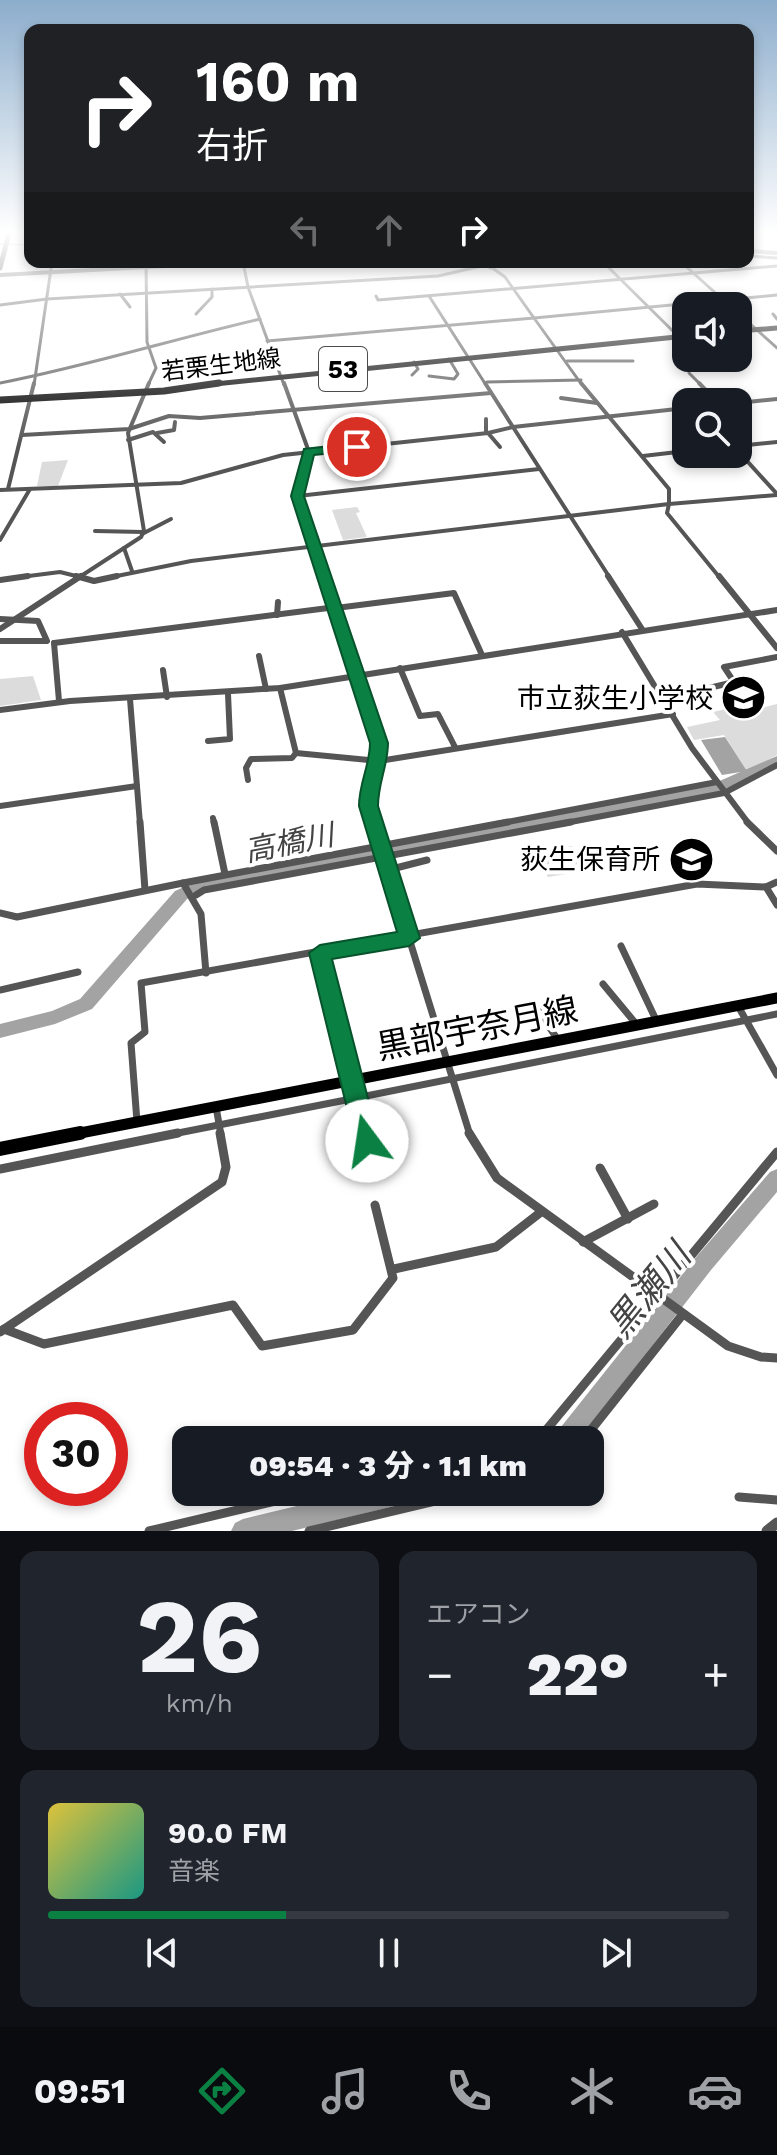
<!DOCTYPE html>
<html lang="ja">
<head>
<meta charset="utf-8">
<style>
	:root { --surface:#171b24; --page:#20242c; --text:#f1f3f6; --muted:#9ea1a6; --line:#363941; --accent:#0b8043 }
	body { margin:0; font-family:"Work Sans","Noto Sans JP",sans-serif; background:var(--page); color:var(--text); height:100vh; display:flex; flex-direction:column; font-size:30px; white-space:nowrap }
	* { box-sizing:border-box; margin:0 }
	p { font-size:26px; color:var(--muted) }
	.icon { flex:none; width:44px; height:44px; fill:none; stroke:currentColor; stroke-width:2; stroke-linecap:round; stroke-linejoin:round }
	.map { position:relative; height:1531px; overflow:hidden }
	.details { display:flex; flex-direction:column; gap:20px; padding:20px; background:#0d0f14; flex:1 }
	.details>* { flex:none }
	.top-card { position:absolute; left:24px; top:24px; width:730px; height:244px; border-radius:16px; box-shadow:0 4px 12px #0003; background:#202124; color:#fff; overflow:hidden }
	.fabs { position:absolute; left:672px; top:292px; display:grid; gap:16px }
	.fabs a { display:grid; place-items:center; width:80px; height:80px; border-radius:16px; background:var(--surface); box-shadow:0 4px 12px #0003; font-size:40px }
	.speed { position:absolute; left:24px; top:1402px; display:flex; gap:16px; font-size:40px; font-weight:700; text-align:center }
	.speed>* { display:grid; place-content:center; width:104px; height:104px; border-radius:50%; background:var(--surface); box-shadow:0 4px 12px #0003; line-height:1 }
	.speed .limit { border:12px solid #d22; background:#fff; color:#111 }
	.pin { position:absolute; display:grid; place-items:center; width:68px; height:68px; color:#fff; margin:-34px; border:4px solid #fff; border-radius:50%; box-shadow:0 2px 8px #0007 }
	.me { position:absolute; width:88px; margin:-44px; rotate:346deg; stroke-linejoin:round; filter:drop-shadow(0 0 6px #0008) }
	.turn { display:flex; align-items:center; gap:28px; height:168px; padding:0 40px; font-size:36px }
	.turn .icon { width:104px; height:104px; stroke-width:2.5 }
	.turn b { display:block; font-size:56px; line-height:68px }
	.lanes { display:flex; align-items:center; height:76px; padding:0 40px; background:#0003; justify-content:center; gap:40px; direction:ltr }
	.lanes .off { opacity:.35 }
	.big { font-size:60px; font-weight:800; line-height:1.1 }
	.details .widget { flex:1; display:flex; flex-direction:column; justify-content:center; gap:12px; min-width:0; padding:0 28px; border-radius:16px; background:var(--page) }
	.details .dial { align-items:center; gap:0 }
	.dial b { font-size:104px; line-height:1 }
	.song { display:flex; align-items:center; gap:24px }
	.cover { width:96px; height:96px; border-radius:12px; background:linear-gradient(135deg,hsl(50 70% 55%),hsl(170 70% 35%)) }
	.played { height:8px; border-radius:4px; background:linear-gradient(90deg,var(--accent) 35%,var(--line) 35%) }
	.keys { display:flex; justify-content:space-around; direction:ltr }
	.heat { display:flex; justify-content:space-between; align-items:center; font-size:44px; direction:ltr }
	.details .tiles { flex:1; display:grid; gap:20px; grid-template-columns:1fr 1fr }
	.widget:last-child { grid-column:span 2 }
	.trip { position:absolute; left:172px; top:1426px; width:432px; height:80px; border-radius:16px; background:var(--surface); box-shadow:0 4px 12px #0003; font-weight:800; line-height:80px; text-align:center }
	.tabs { display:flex; height:128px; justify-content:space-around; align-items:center; background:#090b0e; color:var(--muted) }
	.tabs .icon { width:56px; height:56px }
	.tabs .active { color:var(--accent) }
	.tabs b { font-size:36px; color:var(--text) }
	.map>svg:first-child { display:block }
</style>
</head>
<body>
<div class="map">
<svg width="777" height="1531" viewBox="0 0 777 1531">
	<rect width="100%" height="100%" fill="#fff"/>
	<!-- green -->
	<g fill="#dcdcdc">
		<path d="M68,460L58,486H37L42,462Z"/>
		<path d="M357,507L360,512L356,513L367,537L343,540L332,510Z"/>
		<path d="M33,676L41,700L0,706V679Z"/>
		<path d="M751,703L757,709L777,704V755L747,771L724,735L694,740L687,727L720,720L713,712Z"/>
		<path d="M572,846L584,871L548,877L535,854Z"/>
	</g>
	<!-- water -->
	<path fill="#a3a3a3" d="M725,737L747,771L722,775L701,740Z"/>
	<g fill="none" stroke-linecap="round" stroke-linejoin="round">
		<!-- stream -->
		<path stroke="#a3a3a3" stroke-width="2" d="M0,244L30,245"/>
		<!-- river -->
		<g fill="#a3a3a3" fill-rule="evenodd">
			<path d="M777,756V766L711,795L203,891L187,899L92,1009L55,1024L0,1038V1024L52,1011L80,999L175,891L195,882L708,786Z"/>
			<path d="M777,1169V1192L711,1270L579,1440H554L557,1432L697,1256L770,1172Z"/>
			<path d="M355,1492H415L411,1500L403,1504L292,1531H231L235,1523L243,1519Z"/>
		</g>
		<!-- minor-far4 -->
		<g stroke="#555" stroke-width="3">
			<path d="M748,256L777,258"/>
			<path d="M146,262L147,342L156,368L148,385"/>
			<path d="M243,262L248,287L284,385"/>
			<path d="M484,262L505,277L534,318"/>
			<path d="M603,262L686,344"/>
			<path d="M681,262L730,306"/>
			<path d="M490,268L503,262"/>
			<path d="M120,294L130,307"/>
			<path d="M376,296L378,300L777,266"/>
			<path d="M429,296L486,385"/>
			<path d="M0,305L47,299L438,276L486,265"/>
			<path d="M738,313L777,348"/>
			<path d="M196,314L212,297V289"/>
			<path d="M773,314L777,319"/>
			<path d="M267,341L534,318"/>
			<path d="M699,358L690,365L689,373L701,385"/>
			<path d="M567,361H633"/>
			<path d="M412,375L418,369L414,362"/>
			<path d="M429,376L454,379L458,374L449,359"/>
			<path d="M487,382L581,380"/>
			<path d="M0,383C88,366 173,339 260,319"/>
			<path d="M34,385L52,262"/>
			<path d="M582,385L534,318L777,295"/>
		</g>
		<!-- minor-far3 -->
		<g stroke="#555" stroke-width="4">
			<path d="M284,383L309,452L298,496L325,578"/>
			<path d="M699,383L717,402"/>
			<path d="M561,398L597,403"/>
			<path d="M738,403L777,399"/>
			<path d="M486,419V433"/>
			<path d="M157,433L174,430L175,422"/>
			<path d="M488,433L500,447"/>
			<path d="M22,435L129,429L169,416L200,418L491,393"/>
			<path d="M128,440L153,432L164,442"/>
			<path d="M738,446L777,442"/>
			<path d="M738,451L777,494"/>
			<path d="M643,456L686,451"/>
			<path d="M8,489L34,383"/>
			<path d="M0,490L181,483L283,455L488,433L513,427L485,383"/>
			<path d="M298,496L539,469"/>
			<path d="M95,531L143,532"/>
			<path d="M142,534L171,519"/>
			<path d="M0,540L30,489"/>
			<path d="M124,548L132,571"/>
			<path d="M13,578L60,572L84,578"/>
			<path d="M78,578L141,537L144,531L128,433L149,383"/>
			<path d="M107,578L191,561L669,504V489L581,383"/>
			<path d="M610,578L513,427L686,408"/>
			<path d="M720,578L667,513L669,504L777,495"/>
		</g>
		<!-- minor-far2 -->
		<g stroke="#555" stroke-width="6">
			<path d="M76,576L94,581L117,576"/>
			<path d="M324,576L379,743L368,806L373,824"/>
			<path d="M608,576L642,629"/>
			<path d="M719,576L777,648"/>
			<path d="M0,580L28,576"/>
			<path d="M336,608L454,593L482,655"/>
			<path d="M277,615L278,602"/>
			<path d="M0,619L38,621L47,641H0"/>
			<path d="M0,629L81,576"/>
			<path d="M622,632L692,748L749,824"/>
			<path d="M54,643L336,607"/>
			<path d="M54,643L59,701"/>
			<path d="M259,656L266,689"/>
			<path d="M400,668L420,716L438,714L455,747"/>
			<path d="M163,670L167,697"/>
			<path d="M280,688L296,753L379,761L673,714"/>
			<path d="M130,699L140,824"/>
			<path d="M663,699L734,682L724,667L777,657"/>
			<path d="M0,710L70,701L280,688L777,610"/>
			<path d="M208,741L230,739L228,694"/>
			<path d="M248,780L246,768L251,759L292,758L296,753"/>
			<path d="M0,806L137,786"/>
			<path d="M213,818L214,824"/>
			<path d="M497,824L717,782"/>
			<path d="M560,824L724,793L777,765"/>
		</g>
		<!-- minor-far1 -->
		<g stroke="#555" stroke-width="7">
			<path d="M140,822L145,890"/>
			<path d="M214,822L225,874"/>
			<path d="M373,822L470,1135"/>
			<path d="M747,822L777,851"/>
			<path d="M388,870L427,860"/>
			<path d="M183,883L508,822"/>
			<path d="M766,887L777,905"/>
			<path d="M196,895L204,890L571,822"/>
			<path d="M0,913L17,917L183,883L201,914L206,973"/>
			<path d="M621,946L657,1022"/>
			<path d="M320,953L356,1098L777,1014"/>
			<path d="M603,984L637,1025"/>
			<path d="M0,990L78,972"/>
			<path d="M533,1003L558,1040"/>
			<path d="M738,1006L777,1075"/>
			<path d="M216,1107L221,1135"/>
			<path d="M137,1122L131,1043L145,1032L141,983L697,884L766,887L777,882"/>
			<path d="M168,1135L356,1098L365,1135"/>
		</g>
		<!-- minor -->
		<g stroke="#555" stroke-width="9">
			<path d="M365,1133L372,1163"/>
			<path d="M469,1133L497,1178L728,1346L761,1357L777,1358"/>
			<path d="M600,1168L628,1219"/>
			<path d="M0,1169L178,1133"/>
			<path d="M583,1242L654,1204"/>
			<path d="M394,1269L496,1247L541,1212"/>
			<path d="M4,1329L44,1344L233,1305L262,1346L353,1330L393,1278L375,1205"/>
			<path d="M0,1332L222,1182L226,1167L220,1133"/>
			<path d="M530,1440L547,1429L777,1152"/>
			<path d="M583,1440L683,1314"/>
			<path d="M739,1497L777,1500"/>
			<path d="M149,1531L313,1492"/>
			<path d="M309,1531L473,1492"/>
		</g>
		<!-- tertiary-far1 -->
		<g stroke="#555" stroke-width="4">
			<path d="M748,251L777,253"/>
			<path d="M0,275L240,262"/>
		</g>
		<!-- tertiary -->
		<path stroke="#555" stroke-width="11" d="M767,1531L777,1523"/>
		<!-- secondary -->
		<path stroke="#222" stroke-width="5" d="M0,268L9,233"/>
		<!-- primary-far3 -->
		<g stroke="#000" stroke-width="5">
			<path d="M738,331L777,328"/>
			<path d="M205,385L686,336"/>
		</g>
		<!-- primary-far2 -->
		<path stroke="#000" stroke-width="7" d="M0,400L164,391L219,383"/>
		<!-- primary-far1 -->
		<path stroke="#000" stroke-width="11" d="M70,1135L777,998"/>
		<!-- primary -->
		<path stroke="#000" stroke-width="14" d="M0,1149L80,1133"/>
	</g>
	<!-- sky -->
	<linearGradient id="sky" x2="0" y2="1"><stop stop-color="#8cadcc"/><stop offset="0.52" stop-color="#fff"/><stop offset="1" stop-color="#fff" stop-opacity="0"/></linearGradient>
	<rect width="777" height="447" fill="url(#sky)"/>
	<!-- route -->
	<path fill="#0b8043" stroke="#07532c" stroke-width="2" d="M357,443L363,447L361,450L314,455L304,496L388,743C388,765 378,783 378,806L420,938L409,946L332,959L379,1141L376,1149L367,1152L358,1149L355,1141L309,953L320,945L397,932L359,806C359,783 370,765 370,743L291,496L304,449Z"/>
	<!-- icons -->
	<defs>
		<symbol id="school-disc" viewBox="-11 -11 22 22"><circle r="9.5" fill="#000" stroke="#fff"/><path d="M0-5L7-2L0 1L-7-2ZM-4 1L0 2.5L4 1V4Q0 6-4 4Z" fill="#fff"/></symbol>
	</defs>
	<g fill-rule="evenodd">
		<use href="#school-disc" x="718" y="672" width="51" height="51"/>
		<use href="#school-disc" x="666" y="834" width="51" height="51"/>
	</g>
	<g text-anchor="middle" stroke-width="8" stroke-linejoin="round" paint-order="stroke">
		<!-- far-street labels -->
		<g font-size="24" fill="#000" stroke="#fff">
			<text transform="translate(221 365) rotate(-7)" y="8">若栗生地線</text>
		</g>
		<!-- shield labels -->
		<rect fill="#fff" stroke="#4c4c4c" stroke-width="2" x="319" y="347" width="48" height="44" rx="6"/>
		<g font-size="26" font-weight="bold" fill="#000">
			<text x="343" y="378">53</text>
		</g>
		<!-- poi labels -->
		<g font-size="28" fill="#000" stroke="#fff" text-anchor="end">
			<text x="713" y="708">市立荻生小学校</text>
			<text x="660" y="869">荻生保育所</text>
		</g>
		<!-- water labels -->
		<g font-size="30" font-style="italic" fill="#444" stroke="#fff">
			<text transform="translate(289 843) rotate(-11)" y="10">高橋川</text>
		</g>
		<!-- near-street labels -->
		<g font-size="34" fill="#000" stroke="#fff">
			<text transform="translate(477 1028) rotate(-11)" y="12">黒部宇奈月線</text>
		</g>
		<!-- near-water labels -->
		<g font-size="36" font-style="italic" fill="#444" stroke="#fff">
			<text transform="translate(648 1290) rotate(-51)" y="13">黒瀬川</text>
		</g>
	</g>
</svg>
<div class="fabs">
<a><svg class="icon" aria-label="sound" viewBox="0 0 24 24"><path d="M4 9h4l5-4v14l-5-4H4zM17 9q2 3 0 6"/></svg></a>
<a><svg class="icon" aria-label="search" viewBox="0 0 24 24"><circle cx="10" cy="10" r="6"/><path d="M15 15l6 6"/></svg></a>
</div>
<div class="speed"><div class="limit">30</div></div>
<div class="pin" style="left:357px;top:447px;background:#d93025"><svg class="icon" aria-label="arrive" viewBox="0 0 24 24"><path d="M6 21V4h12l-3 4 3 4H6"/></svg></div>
<svg class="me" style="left:367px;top:1141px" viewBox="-20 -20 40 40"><circle r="19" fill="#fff"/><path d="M0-13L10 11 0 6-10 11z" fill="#0b8043"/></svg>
<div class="trip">09:54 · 3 分 · 1.1 km</div>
<div class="top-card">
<div class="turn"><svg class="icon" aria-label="right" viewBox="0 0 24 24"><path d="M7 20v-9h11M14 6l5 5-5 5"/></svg><div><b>160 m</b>右折</div></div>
<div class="lanes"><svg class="icon off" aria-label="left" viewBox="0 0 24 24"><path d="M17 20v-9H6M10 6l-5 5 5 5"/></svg><svg class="icon off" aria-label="ahead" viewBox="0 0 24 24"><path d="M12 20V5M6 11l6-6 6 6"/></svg><svg class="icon" aria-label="right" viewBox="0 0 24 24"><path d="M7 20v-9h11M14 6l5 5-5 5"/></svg></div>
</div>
</div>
<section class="details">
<div class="tiles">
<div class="widget dial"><b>26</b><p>km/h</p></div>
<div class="widget"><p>エアコン</p>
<div class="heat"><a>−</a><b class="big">22°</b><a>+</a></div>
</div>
<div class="widget">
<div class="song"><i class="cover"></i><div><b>90.0 FM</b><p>音楽</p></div></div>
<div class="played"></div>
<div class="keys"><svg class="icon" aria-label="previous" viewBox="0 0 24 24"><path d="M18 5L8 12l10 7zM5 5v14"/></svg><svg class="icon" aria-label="pause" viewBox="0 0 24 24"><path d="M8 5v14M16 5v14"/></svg><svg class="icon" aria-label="next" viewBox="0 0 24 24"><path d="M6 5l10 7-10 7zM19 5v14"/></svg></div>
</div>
</div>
</section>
<nav class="tabs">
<b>09:51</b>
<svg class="icon active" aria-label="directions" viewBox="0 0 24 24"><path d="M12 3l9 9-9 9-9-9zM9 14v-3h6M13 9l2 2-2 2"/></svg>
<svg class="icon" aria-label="music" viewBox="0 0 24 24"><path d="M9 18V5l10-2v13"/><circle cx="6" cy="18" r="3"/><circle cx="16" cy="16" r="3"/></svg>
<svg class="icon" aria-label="phone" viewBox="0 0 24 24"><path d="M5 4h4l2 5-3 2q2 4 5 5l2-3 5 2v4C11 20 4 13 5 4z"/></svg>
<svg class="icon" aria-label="climate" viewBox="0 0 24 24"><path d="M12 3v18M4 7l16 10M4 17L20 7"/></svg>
<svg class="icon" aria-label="car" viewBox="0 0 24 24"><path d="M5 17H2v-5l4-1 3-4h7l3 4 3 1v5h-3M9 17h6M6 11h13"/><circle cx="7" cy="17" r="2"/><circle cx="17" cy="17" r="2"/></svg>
</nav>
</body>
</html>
